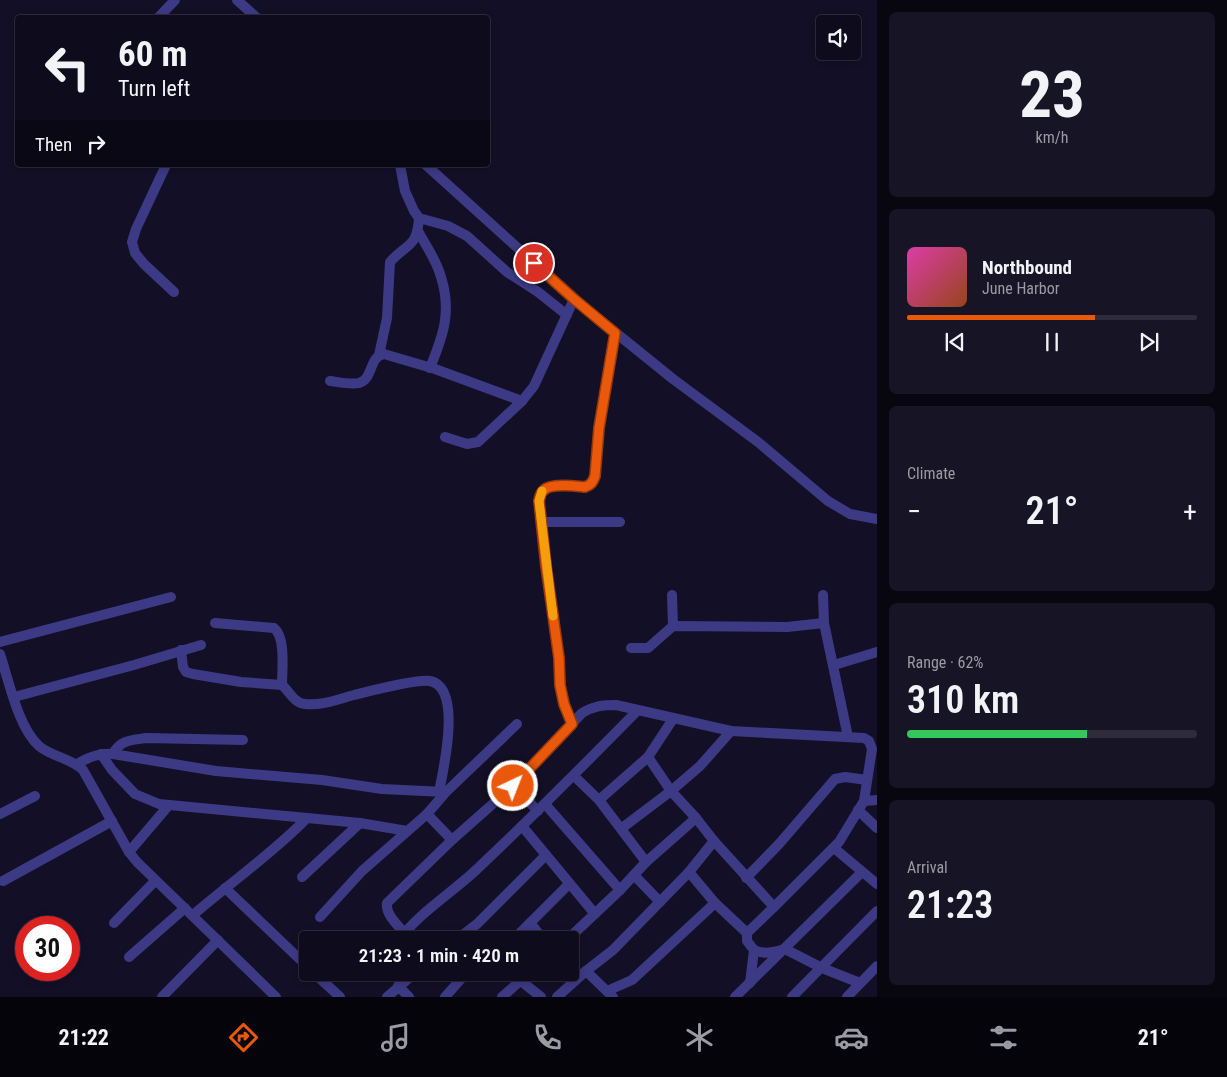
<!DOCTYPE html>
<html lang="en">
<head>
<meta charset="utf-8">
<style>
	:root { --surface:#0e0b1c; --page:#171425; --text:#f1f3f6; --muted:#9b9ba3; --line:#2e2b3b; --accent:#ea580c }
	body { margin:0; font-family:"Roboto Condensed",sans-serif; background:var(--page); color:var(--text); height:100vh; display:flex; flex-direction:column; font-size:19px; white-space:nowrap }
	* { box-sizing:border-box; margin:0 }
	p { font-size:16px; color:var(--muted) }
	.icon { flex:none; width:28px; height:28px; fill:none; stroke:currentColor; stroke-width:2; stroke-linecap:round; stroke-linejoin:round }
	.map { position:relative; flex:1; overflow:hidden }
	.side { display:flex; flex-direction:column; gap:12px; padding:12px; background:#08060f; width:350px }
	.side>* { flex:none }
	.top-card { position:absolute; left:15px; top:15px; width:475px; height:152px; border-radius:5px; box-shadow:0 2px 8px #0003,0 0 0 1px var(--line); background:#0e0b1c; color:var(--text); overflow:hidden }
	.buttons { position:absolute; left:816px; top:15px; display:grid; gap:10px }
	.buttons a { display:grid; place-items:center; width:45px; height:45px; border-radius:5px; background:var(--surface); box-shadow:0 2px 8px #0003,0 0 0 1px var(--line); font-size:25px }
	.speed { position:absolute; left:15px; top:916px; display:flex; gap:10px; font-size:25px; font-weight:700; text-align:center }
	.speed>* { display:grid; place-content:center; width:65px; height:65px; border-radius:50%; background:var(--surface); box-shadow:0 2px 8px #0003,0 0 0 1px var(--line); line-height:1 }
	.speed .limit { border:8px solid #d22; background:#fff; color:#111 }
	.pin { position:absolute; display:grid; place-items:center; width:42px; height:42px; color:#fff; margin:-21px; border:2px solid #fff; border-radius:50%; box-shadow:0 1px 5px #0007 }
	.me { position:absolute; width:55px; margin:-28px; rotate:43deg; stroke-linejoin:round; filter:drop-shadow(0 0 4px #0008) }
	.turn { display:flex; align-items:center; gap:18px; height:105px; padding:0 20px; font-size:22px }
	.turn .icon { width:65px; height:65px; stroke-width:2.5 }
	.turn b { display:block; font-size:35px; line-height:42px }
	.then { display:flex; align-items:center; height:48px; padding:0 20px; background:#0003; gap:10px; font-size:19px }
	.big { font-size:38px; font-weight:600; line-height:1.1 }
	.side .widget { flex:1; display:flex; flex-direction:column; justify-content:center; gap:8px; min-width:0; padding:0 18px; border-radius:8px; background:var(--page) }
	.side .dial { align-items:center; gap:0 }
	.dial b { font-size:65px; line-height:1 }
	.song { display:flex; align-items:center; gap:15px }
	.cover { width:60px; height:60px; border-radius:8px; background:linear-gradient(135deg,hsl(320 70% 55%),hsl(20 70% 35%)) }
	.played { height:5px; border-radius:2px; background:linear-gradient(90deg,var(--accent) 65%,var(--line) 65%) }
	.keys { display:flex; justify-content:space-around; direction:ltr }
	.heat { display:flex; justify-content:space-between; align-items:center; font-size:28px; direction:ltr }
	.charge { height:8px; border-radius:4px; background:linear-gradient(90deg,#34c759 62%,var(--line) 0) }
	.trip { position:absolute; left:299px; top:931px; width:280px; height:50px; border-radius:5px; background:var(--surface); box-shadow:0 2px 8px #0003,0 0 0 1px var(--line); font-weight:600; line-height:50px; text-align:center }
	.tabs { display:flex; height:80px; justify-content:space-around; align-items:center; background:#06040b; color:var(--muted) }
	.tabs .icon { width:35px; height:35px }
	.tabs .active { color:var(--accent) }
	.tabs b { font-size:22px; color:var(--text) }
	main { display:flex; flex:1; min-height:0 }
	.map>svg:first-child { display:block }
</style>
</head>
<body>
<main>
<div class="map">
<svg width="877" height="997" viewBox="0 0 877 997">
	<rect width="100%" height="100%" fill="#130f26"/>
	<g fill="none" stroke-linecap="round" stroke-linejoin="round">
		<!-- street -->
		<g stroke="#3d3a85" stroke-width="10">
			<path d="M237,0L257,18"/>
			<path d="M158,18L175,0"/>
			<path d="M166,165L136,229L132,242L135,253L144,264L174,292"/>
			<path d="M400,165L405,191L414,211L419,218L448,226L467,236L507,272L538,292L567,315"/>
			<path d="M426,165L574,299L673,379L758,442L828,501L850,514L877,519"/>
			<path d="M418,231C426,246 437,261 441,277C452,312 443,336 430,368"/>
			<path d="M379,355L387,318L390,262C407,243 417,248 419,218"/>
			<path d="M330,381C338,382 351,385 359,383C373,380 369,356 384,354L435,369L522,401"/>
			<path d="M445,437L467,444L478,442L522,401L534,386L574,299"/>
			<path d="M541,522H620"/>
			<path d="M672,595L673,626"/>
			<path d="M823,595L824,623L848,737"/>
			<path d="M215,623L274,628C286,637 282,671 282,685"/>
			<path d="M0,642L171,597"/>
			<path d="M631,648H648L673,626L787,627L824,623"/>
			<path d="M181,650L183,667L186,672L193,674L241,682L282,685C290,692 294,703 305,704C321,706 339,699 354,695C370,691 416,679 430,681C463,687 443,771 439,792"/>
			<path d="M0,654C9,681 18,727 39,746C52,757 71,758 83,770L129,852L137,862L276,997"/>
			<path d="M834,665L877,652"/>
			<path d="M14,697L134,665L201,645"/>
			<path d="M572,724L564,704L560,685L559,658L546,566L539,501C540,497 540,493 544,490C551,483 575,486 585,487C591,485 593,482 595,476L599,428L615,333"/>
			<path d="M101,754L112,770L135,794L159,804L307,818L360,823L407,831"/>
			<path d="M113,754C120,740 132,740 146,738L243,740"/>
			<path d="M77,764C89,757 99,753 113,754L216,771L322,780L382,789L445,792"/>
			<path d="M574,776L599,800L646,862"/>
			<path d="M513,786L538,811"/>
			<path d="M599,800L648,757L673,719"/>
			<path d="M864,801L877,800"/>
			<path d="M545,804L620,890"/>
			<path d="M858,810L877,828"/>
			<path d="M0,814L35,796"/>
			<path d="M427,814L452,840"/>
			<path d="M522,826L595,914"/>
			<path d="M622,828L671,791L700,766L731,731"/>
			<path d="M834,848L877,884"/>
			<path d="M129,852L169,805"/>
			<path d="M689,872L715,903L747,933V941L754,950L750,983"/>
			<path d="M634,875L660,902"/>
			<path d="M302,877L360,823"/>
			<path d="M746,878L779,844L835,779L845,777L867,780"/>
			<path d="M3,881L112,821"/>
			<path d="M225,888L308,967"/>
			<path d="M193,915C231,882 272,854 307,818"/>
			<path d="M320,917L362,871L427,814L446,792L517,724"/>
			<path d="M114,923L155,881"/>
			<path d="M530,923L544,940"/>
			<path d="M404,933C398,925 385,914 387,903L452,840L513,786L582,713C594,706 602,705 616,705L731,731L864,738L869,741L872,749L864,801L839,842L774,907L714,841"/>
			<path d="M747,933L774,907"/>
			<path d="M399,940C419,913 450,894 475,871C530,819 584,765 637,711"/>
			<path d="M456,940L477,924L546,855"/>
			<path d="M513,940L569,884"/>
			<path d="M567,940L620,890L646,862L696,818"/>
			<path d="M754,950C765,955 774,952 785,949L822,968L860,983"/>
			<path d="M129,957L185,908"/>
			<path d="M586,971L613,997"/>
			<path d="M313,972L340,997"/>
			<path d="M398,972L405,981"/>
			<path d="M503,972L521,981L541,997"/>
			<path d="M398,986L409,997"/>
			<path d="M607,991L632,980L715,903"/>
			<path d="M162,997L218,940"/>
			<path d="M387,997L416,972"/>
			<path d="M445,997L467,972"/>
			<path d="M502,997L530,972"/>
			<path d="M557,997L586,971L613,950L689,872L714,841L696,818L671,791L648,757"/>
			<path d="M735,997L862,872"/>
			<path d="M792,997L877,911"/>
			<path d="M847,997L877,966"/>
		</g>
	</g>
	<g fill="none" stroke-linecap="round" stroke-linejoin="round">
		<defs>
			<path id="route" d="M513,786L572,724L564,704L560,685L559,658L546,566L539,501C540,497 540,493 544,490C551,483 575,486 585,487C591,485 593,482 595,476L599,428L615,333L574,299L534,263"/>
		</defs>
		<!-- route casing -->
		<use href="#route" stroke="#983908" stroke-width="12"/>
		<!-- route -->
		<use href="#route" stroke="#ea580c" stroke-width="9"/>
		<!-- slow -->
		<path stroke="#f59e0b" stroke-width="9" d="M542,491L539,501L553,616"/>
	</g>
</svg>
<div class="buttons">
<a><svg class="icon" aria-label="sound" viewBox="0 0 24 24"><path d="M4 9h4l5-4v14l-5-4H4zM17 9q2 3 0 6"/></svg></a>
</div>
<div class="speed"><div class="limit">30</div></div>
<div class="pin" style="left:534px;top:263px;background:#d93025"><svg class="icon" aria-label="arrive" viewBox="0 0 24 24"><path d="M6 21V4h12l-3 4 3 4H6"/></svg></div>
<svg class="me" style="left:513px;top:786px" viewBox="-20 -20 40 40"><circle r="17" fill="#ea580c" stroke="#fff" stroke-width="3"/><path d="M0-11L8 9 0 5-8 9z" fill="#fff"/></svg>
<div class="trip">21:23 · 1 min · 420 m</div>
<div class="top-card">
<div class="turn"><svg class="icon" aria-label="left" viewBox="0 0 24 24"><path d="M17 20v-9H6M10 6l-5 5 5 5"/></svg><div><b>60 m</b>Turn left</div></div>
<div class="then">Then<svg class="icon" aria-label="right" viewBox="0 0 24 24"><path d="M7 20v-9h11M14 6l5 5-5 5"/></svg></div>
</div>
</div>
<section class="side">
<div class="widget dial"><b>23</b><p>km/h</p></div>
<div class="widget">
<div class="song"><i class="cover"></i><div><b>Northbound</b><p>June Harbor</p></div></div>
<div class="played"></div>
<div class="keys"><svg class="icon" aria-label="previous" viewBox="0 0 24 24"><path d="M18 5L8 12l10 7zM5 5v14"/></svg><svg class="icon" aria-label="pause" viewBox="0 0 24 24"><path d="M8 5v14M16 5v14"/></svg><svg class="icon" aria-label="next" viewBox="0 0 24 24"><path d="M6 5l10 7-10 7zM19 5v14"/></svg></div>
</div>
<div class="widget"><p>Climate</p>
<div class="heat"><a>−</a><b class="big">21°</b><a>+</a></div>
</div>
<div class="widget"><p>Range · 62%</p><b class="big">310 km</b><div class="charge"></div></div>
<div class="widget"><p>Arrival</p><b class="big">21:23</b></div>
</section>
</main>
<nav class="tabs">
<b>21:22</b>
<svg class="icon active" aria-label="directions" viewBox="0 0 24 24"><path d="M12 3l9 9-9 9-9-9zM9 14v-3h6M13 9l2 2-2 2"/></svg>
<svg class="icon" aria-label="music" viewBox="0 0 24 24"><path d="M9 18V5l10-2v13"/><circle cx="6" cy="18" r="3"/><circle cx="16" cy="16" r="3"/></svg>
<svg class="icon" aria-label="phone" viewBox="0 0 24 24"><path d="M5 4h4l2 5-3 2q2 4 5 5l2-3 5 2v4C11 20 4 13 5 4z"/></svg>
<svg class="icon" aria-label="climate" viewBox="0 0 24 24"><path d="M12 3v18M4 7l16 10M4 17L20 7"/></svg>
<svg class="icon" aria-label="car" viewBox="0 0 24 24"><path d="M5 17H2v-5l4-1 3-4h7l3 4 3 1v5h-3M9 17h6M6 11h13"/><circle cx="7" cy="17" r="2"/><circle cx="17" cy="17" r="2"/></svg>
<svg class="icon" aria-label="filters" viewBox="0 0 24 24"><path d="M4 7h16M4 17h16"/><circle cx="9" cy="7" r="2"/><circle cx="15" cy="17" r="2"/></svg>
<b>21°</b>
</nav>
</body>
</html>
